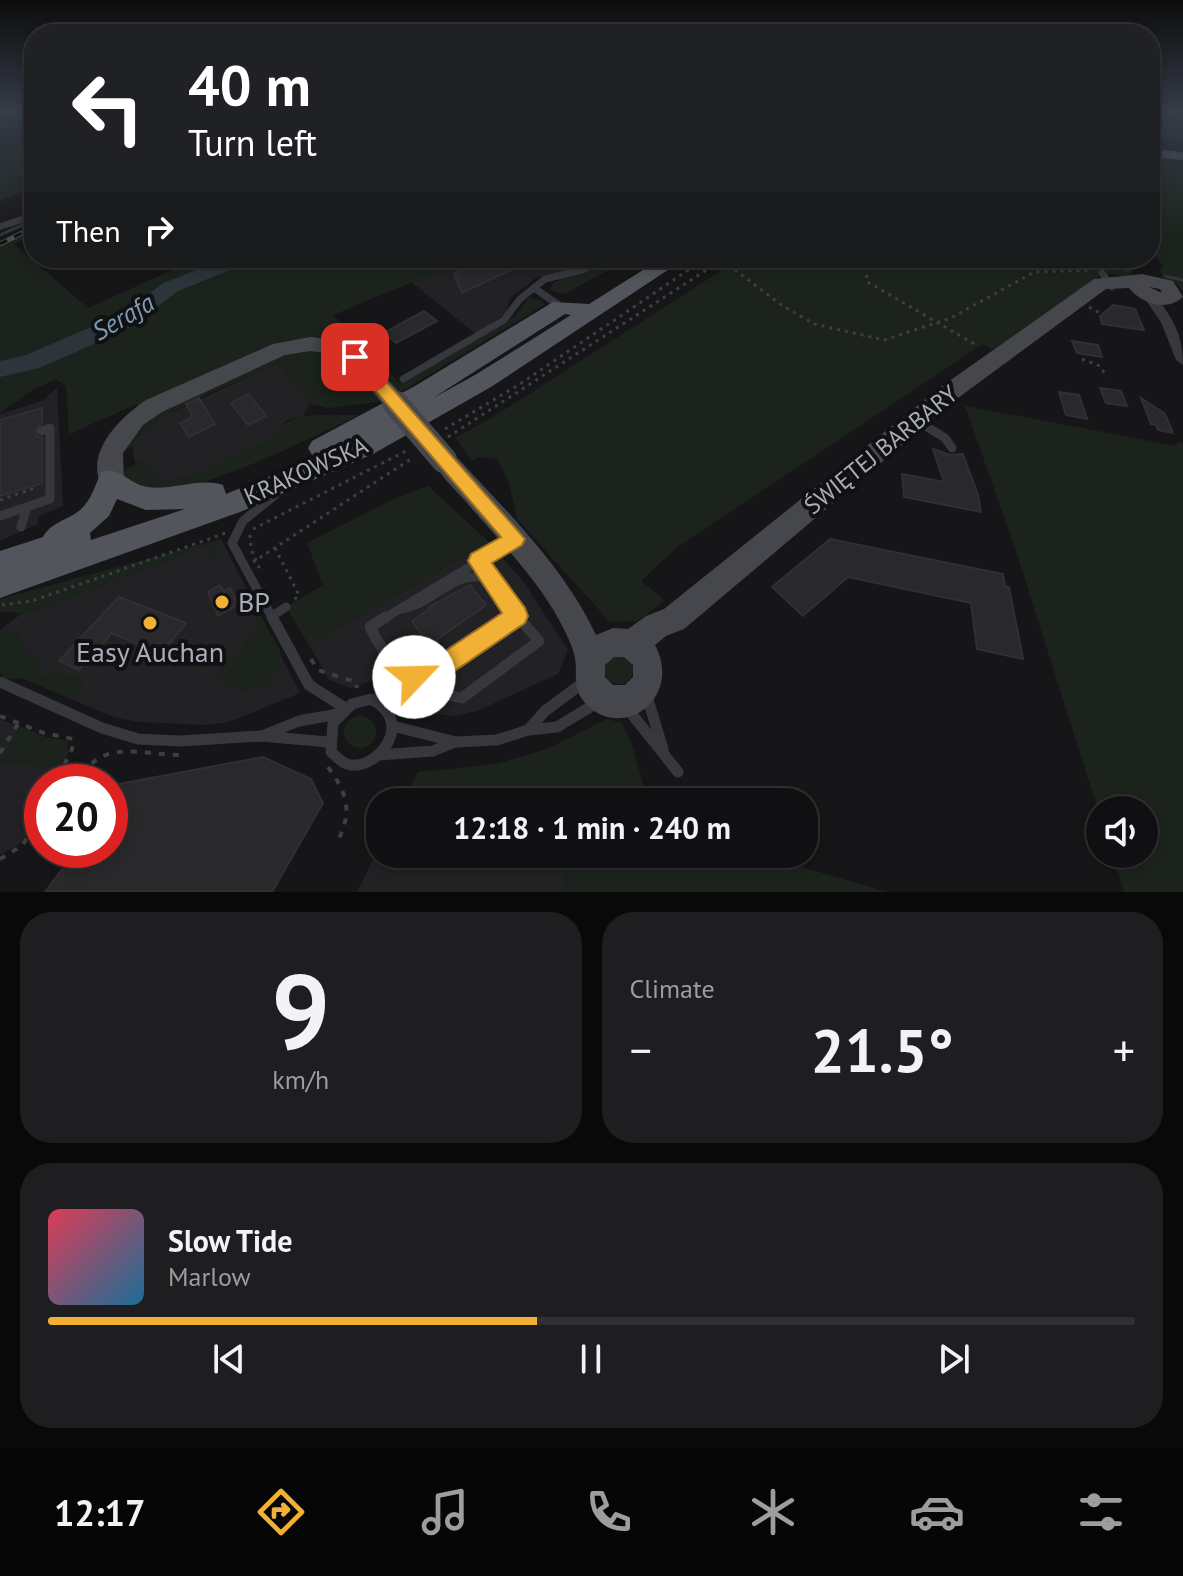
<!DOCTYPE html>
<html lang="en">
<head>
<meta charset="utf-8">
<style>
	:root { --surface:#101012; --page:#1e1e20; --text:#f1f3f6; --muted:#9c9d9f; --line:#303032; --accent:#f2b134 }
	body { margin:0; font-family:"PT Sans",sans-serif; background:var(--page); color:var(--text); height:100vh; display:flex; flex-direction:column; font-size:30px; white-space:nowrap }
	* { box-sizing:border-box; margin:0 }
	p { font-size:26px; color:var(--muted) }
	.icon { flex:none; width:44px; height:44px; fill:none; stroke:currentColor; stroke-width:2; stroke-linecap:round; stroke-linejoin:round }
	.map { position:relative; height:892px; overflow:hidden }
	.drawer { display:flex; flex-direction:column; gap:20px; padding:20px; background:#09090a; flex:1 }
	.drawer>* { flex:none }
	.hud { position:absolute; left:24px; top:24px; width:1136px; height:244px; border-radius:32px; box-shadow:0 4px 12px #0003,0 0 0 2px var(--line); background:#202124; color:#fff; overflow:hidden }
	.controls { position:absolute; left:1086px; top:796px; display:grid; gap:16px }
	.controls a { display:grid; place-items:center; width:72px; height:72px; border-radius:50%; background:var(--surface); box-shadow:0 4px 12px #0003,0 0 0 2px var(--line); font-size:40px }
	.speed { position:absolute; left:24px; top:764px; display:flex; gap:16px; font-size:40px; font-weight:700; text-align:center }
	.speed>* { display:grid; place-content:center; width:104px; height:104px; border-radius:50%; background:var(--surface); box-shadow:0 4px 12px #0003,0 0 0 2px var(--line); line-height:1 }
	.speed .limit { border:12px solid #d22; background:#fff; color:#111 }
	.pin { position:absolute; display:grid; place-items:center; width:68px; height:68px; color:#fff; margin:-34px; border-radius:16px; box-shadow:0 4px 12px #0006 }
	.me { position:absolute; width:88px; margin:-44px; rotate:66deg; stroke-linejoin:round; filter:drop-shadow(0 0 6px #0008) }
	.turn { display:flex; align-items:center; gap:28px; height:168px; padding:0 32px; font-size:36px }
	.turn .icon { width:104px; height:104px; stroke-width:2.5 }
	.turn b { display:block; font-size:56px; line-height:68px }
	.then { display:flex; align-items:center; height:76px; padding:0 32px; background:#0003; gap:16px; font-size:30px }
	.big { font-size:60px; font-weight:700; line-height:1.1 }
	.drawer .widget { flex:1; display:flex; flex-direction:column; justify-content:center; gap:12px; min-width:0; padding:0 28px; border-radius:32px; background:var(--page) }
	.drawer .dial { align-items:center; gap:0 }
	.dial b { font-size:104px; line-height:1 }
	.song { display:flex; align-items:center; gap:24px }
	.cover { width:96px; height:96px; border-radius:12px; background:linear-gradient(135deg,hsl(350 70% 55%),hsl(200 70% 35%)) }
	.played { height:8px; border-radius:4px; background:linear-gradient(90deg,var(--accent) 45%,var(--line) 45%) }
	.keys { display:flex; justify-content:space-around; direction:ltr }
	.heat { display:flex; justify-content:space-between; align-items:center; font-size:44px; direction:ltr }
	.drawer .tiles { flex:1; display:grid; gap:20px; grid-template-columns:1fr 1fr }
	.widget:last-child { grid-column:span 2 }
	.trip { position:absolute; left:366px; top:788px; width:452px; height:80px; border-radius:32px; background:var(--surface); box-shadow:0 4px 12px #0003,0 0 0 2px var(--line); font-weight:700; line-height:80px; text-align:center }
	.menu { display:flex; height:128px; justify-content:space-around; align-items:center; background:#060607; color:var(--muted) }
	.menu .icon { width:56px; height:56px }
	.menu .active { color:var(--accent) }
	.menu b { font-size:36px; color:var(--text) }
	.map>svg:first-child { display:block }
</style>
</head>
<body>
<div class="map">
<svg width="1183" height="892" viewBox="0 0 1183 892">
	<rect width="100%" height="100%" fill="#161618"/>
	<!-- built -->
	<g fill="#222225">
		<path d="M470,258H597L578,268L536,278L510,298L506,313L476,334L410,281Z"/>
		<path d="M278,363L310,404L302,417L286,420L274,437L190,478L160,480L142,461L135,463L132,444L148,427L164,416Z"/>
		<path d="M57,388L63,506L39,516L38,524L0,541V414L42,401Z"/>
		<path d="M221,539L300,693L229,722L207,725L139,722L114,717L21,678L0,647V630L29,608Z"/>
		<path d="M489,542L525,584L568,650L558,674L477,711L456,716L435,714L405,703L403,692L376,679L351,688L329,680L309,645Z"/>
		<path d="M0,719L51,739L64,740L69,752L54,782H42V805L23,842L0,855Z"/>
		<path d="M380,846V854H534L568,870L561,892H357Z"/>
	</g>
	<!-- green -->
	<g fill="#1c231d">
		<path d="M1150,113H1168L1183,122V140L1150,137V127H1158Z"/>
		<path d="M34,138V186L0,201V156Z"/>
		<path d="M1150,157L1183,160V291L1177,284L1163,279L1160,268L1163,267L1150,249Z"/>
		<path d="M34,229V234L14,244L88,308L199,258H470L333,315L347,333L354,331L400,384L516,316L528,298L542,301L544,305L404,390L378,402L328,408L310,404L278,364C245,379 144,415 132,447L97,456L111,433L137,409V404L69,434L66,386L56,379L34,389L0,413V246Z"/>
		<path d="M616,258H631L564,294L550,290L554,282Z"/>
		<path d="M741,258H1130L1132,273C1124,279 1113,272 1103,274L992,350L983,344L676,548L641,581L665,601L637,621L610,622L517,519L509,483L497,459L480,457L472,461L455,438L493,417Z"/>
		<path d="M965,406L1177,446V442L1183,443V892H1124L1112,854H1144V810H1100V816L1017,554Z"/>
		<path d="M359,415C292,447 225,481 151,495L121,478L127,469L142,460L160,480L190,478L274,437C287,408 331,416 359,415Z"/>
		<path d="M428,486L489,542L309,645L286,607L323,585L307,543L394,499Z"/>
		<path d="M221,539L213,558L205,547L31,613L0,612V599Z"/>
		<path d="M245,586L280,651L279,666L270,682L246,692L213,675L241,650L247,636L258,627L237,590Z"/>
		<path d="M0,631L19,633L25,652L45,663L37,674L46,678L56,668L69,677L72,675L83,680L81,696L72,699L21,678L5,680L0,671Z"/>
		<circle cx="619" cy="670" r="14"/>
		<circle cx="360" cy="732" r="16"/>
		<path d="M607,719L622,723L632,745L648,802H420L406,795L418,772L496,764L547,749Z"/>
		<path d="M19,727L44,737L69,741L62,767L0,763Z"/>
		<path d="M534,854H757L888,892H561L568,870Z"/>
	</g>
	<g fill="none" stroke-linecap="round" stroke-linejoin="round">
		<!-- stream -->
		<g stroke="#2c353c" stroke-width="3">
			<path d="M0,235L34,220"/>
			<path d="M1114,258L1118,266L1128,270"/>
			<path d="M1165,276L1183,280"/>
		</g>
		<!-- river -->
		<path fill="#2c353c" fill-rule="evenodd" d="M226,258H253L250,262L178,291L130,327L76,352L39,368L0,377V361L26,355L114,317L164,283Z"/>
	</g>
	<!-- building -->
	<g fill="#29292c" stroke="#303034" stroke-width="2">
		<path d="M488,258H536L462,293L454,274Z"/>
		<path d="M1113,305L1135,309L1144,330L1102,324L1100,316Z"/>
		<path d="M424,311L437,321L396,343L384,333Z"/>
		<path d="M1072,341L1098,345L1102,357L1077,353Z"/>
		<path d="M1100,388L1121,391L1127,406L1106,403Z"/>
		<path d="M1059,392L1079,395L1087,419L1066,415Z"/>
		<path d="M249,394L266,416L248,425L231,403Z"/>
		<path d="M199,398L215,424L189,437L180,423L193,417L186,404Z"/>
		<path d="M1141,398L1165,414L1173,433L1158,430L1156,425L1151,424Z"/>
		<path d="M42,408V423L34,430L36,436L42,438V483L0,496V420Z"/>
		<path d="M933,449L950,455L963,454L978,495L981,512L904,497L902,474L944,482Z"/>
		<path d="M830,539L1003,574L1005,586L1009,587L1023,659L977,649L971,603L848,577L803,616L772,587Z"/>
		<path d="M220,585L224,592L230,588L238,604L218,616L208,592Z"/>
		<path d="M470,585L486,605L429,645L412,621L430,609L429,607Z"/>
		<path d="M119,597L186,623L161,654L112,633L79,670L59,661Z"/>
		<path d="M263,757L311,779L323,803L272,892H45L77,850H110V790L114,785Z"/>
	</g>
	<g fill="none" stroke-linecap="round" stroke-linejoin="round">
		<!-- path-far2 -->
		<g stroke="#3d3f44" stroke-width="2" stroke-dasharray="3 4" stroke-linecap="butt">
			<path d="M1173,113L1183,119"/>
			<path d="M1150,124L1183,128"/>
			<path d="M30,144L21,171L34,172"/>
		</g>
		<!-- path-far1 -->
		<g stroke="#3d3f44" stroke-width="3" stroke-dasharray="3 5" stroke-linecap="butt">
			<path d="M722,260L780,304L814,324L884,340L951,318L1034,272L1093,270"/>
			<path d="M867,275L866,281L976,345"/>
			<path d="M1089,307L1100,313"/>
			<path d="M1082,359L1100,366L1107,377"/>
			<path d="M445,429L520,384L706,258"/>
			<path d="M448,437L725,258"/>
			<path d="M0,500L38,487"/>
			<path d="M253,529L410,449"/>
			<path d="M250,535L251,549L261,572"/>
			<path d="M275,548L299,595L294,600"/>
			<path d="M253,562L414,457"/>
			<path d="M2,605L32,601L226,533"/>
		</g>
		<!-- path -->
		<g stroke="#3d3f44" stroke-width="4" stroke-dasharray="6 8" stroke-linecap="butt">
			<path d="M311,659L318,670L356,682L357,688"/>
			<path d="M0,716L44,733L73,739L72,749L56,782"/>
			<path d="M0,753L18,724"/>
			<path d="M328,767C346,792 353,809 339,838"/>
			<path d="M58,777L81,779C100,738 143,755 180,755"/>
			<path d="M0,859L23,845L42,808"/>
		</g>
		<!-- lane-far2 -->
		<g stroke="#37383d" stroke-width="7">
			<path d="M1102,273L1112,287"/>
			<path d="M534,288L563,308"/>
			<path d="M403,379L504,320L520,299L545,279L582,270L606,258"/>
		</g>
		<!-- lane-far1 -->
		<g stroke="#37383d" stroke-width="9">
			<path d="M916,420L945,438L952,448"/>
			<path d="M0,516L50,499V428L41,431"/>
			<path d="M21,527L27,507"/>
			<path d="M478,561L519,619"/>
			<path d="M401,609C431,605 450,574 481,577L510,610"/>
			<path d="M272,616L286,607"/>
			<path d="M273,619L232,543L243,521L275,495"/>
			<path d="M383,619L514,540"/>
			<path d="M513,619L517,616"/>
		</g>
		<!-- lane -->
		<g stroke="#37383d" stroke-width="11">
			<path d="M272,617L309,685L345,708"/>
			<path d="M386,617L370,627C383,653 395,674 426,676L516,617"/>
			<path d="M415,677L439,693L462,698L539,641L518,617"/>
			<path d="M0,682L102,728L138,739L180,741L261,736L328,742"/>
			<path d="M387,685L399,670"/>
			<path d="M646,693L663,749"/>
			<path d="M371,699C418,723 375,773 347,764C341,762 336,756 331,752L333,723L352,704Z"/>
			<path d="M627,708L678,772"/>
			<path d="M393,726L456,742L497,740L528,730L557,727L600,701"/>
			<path d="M528,730L545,711L584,682"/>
			<path d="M262,736L299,721L338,714"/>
			<path d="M379,755L433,751L455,742"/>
		</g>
		<!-- street -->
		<g fill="#37383d" fill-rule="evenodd">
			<path d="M34,212V219L0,230V223Z"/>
			<path d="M1149,292L1154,293C1172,319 1183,332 1183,365L1176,360L1161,322L1143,296Z"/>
		</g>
		<!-- secondary -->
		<g fill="#45474d" fill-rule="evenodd">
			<path d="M1150,149L1183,152V160L1150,157Z"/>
			<path d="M1142,274L1173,281L1183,297C1167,312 1142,304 1129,288L1106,289L954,401L684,629L666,636L655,645C683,698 623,742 586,704C571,688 578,675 575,658C573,646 564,629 558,618C536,578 497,538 467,503C455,489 440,476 432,460L435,453L444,450L453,453C505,510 563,565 596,635L613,628L628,629L646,616L664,609L938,389L1094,279ZM1149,287L1160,289L1162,293ZM614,657H624L633,665V677L625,685H613L605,677V665Z"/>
			<path d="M310,337C360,343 359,348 392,384L395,390L392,396H376L347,362L336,354L310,351L285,355L162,412L143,425L123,453L124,480L120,487L111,490L102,487C84,452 120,418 146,400L273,344Z"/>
		</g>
		<!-- primary -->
		<path fill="#53555c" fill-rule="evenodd" d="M662,258H686L491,387L373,454L240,512L0,598V551L43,537C50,523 67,520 79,511C91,501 95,486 101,472C121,466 128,484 147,487C172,491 199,477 223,485L226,494L317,457L312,455L308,448L312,441L415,386L553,302L589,304ZM565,314L571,315L475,375L382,426L433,398ZM117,499L146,510L185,509L91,540L90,533L109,516Z"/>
		<defs>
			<path id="rail" d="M0,244L34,227"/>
		</defs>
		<!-- rail casing -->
		<use href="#rail" stroke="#4a4c52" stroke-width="5"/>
		<!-- rail -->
		<use href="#rail" stroke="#111113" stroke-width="3" stroke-dasharray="8" stroke-linecap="butt"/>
		<!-- secondary-bridge-far1 -->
		<path stroke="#45474d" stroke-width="20" d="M384,390L398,406"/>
		<!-- secondary-bridge -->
		<path stroke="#45474d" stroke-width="26" d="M396,404L444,460"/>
	</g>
	<!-- sky -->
	<linearGradient id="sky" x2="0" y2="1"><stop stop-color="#0c0c0d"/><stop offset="0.47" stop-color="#363c48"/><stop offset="1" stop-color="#363c48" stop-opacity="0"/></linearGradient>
	<rect width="1183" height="238" fill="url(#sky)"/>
	<!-- route -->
	<path fill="#f2b134" stroke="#9d7322" stroke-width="2" d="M355,352L361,353L525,539L522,545L492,563L525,608L528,616L525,623L434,685L414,689L406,685L403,677L406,669L430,661L502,613L468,561L471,554L501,537L350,361L347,357Z"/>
	<!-- markers -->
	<g fill="#f2b134" stroke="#111113" stroke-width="3">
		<circle cx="222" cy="602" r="8"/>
		<circle cx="150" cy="623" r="8"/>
	</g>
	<g text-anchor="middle" stroke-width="8" stroke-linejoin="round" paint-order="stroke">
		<!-- street labels -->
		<g font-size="24" fill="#a8adb8" stroke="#111113">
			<text transform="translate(881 450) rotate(-39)" y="8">ŚWIĘTEJ BARBARY</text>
			<text transform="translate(306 471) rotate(-24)" y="8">KRAKOWSKA</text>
		</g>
		<!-- water labels -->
		<g font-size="26" font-style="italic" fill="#7f9bb3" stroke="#111113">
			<text transform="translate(123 317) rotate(-30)" y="9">Serafa</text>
		</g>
		<!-- near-poi labels -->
		<g font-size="28" fill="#a8adb8" stroke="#111113" text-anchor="start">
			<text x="238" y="612">BP</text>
			<text x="150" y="662" text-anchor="middle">Easy Auchan</text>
		</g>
	</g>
</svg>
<div class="controls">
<a><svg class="icon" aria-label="sound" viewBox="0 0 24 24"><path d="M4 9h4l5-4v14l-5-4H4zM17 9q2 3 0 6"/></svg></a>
</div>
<div class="speed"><div class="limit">20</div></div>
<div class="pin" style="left:355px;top:357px;background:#d93025"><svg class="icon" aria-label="arrive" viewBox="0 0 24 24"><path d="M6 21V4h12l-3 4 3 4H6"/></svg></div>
<svg class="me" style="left:414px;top:677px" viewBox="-20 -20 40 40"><circle r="19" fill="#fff"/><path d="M0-13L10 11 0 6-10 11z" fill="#f2b134"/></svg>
<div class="trip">12:18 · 1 min · 240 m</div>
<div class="hud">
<div class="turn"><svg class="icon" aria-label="left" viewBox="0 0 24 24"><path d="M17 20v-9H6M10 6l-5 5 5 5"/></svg><div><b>40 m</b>Turn left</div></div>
<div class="then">Then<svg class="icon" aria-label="right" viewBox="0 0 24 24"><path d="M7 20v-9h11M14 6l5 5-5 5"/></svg></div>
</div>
</div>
<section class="drawer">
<div class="tiles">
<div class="widget dial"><b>9</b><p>km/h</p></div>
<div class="widget"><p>Climate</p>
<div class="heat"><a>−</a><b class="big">21.5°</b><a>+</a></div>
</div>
<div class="widget">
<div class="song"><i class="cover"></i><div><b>Slow Tide</b><p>Marlow</p></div></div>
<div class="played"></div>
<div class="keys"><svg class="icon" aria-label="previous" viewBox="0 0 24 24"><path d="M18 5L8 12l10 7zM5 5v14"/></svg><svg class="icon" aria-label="pause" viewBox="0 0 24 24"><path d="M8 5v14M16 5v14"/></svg><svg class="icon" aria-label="next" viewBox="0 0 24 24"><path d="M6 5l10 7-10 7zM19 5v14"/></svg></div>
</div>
</div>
</section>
<nav class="menu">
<b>12:17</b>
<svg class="icon active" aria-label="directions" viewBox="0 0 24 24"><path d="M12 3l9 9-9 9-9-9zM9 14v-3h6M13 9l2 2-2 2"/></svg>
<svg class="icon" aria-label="music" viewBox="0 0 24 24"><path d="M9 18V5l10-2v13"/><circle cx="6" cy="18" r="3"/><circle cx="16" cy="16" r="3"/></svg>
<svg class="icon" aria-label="phone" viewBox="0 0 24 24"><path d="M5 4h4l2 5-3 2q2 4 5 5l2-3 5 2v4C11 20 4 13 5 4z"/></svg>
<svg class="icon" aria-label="climate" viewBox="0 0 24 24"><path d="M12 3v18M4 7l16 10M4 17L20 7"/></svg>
<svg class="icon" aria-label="car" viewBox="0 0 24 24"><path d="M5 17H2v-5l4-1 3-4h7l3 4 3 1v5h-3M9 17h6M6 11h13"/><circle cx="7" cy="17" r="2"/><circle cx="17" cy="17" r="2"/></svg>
<svg class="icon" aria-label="filters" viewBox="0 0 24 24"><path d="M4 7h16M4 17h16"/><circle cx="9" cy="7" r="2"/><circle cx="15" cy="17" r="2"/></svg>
</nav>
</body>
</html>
